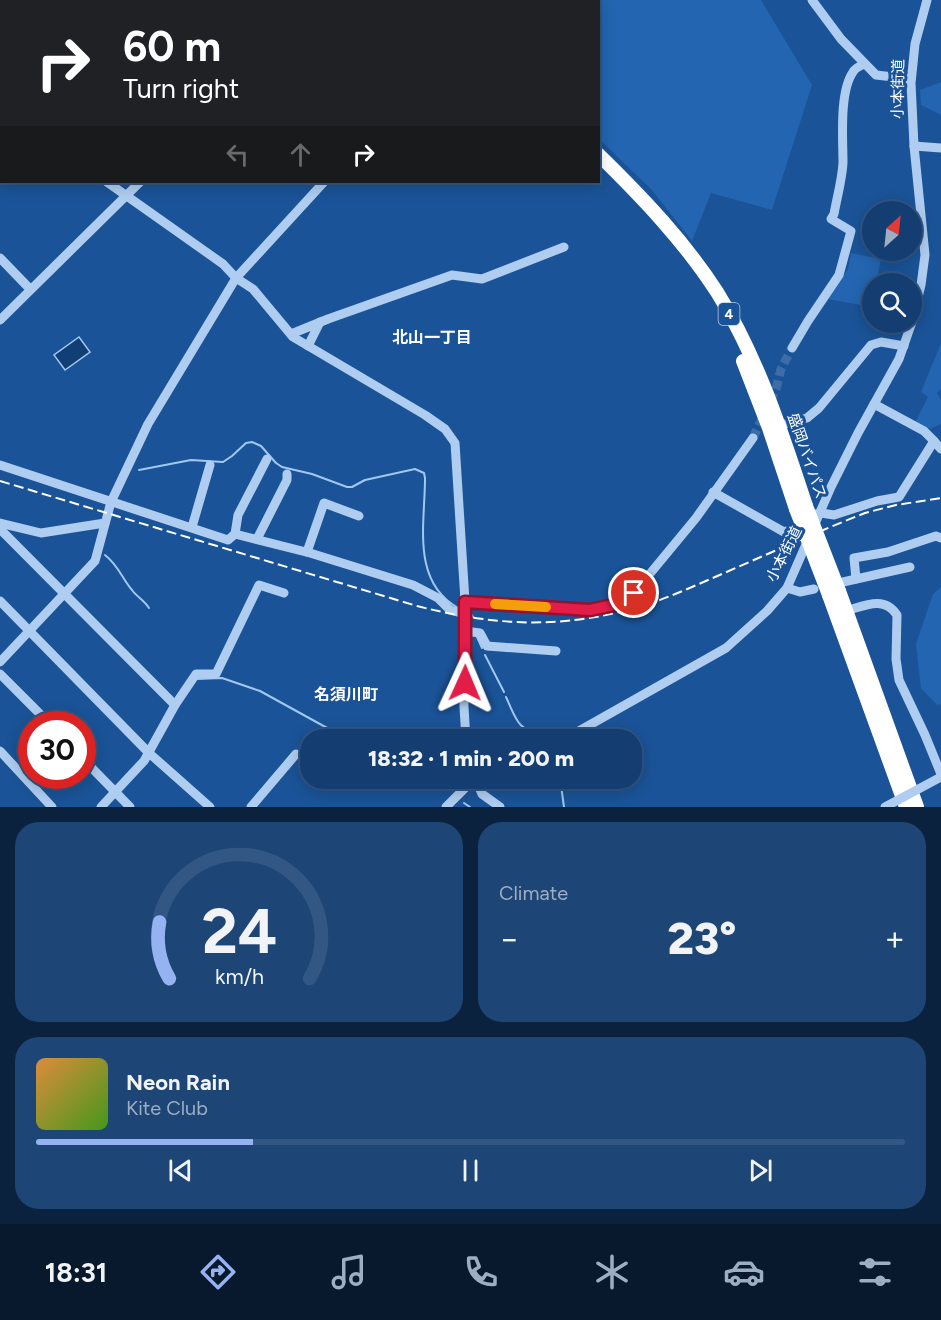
<!DOCTYPE html>
<html lang="en">
<head>
<meta charset="utf-8">
<style>
	:root { --surface:#143e71; --page:#1d4576; --text:#f1f3f6; --muted:#9daec3; --line:#335784; --accent:#95b2f1 }
	body { margin:0; font-family:Figtree,"Noto Sans JP",sans-serif; background:var(--page); color:var(--text); height:100vh; display:flex; flex-direction:column; font-size:22px; white-space:nowrap }
	* { box-sizing:border-box; margin:0 }
	p { font-size:20px; color:var(--muted) }
	.icon { flex:none; width:33px; height:33px; fill:none; stroke:currentColor; stroke-width:2; stroke-linecap:round; stroke-linejoin:round }
	.map { position:relative; height:807px; overflow:hidden }
	.drawer { display:flex; flex-direction:column; gap:15px; padding:15px; background:#0b223e; flex:1 }
	.drawer>* { flex:none }
	.banner { position:absolute; left:0px; top:0px; width:600px; height:183px; box-shadow:0 3px 15px #0003,0 0 0 2px var(--line); background:#202124; color:#fff; overflow:hidden }
	.needle { width:39px; rotate:27deg }
	.controls { position:absolute; left:862px; top:201px; display:grid; gap:12px }
	.controls a { display:grid; place-items:center; width:60px; height:60px; border-radius:50%; background:var(--surface); box-shadow:0 3px 15px #0003,0 0 0 2px var(--line); font-size:30px }
	.speed { position:absolute; left:18px; top:711px; display:flex; gap:12px; font-size:30px; font-weight:700; text-align:center }
	.speed>* { display:grid; place-content:center; width:78px; height:78px; border-radius:50%; background:var(--surface); box-shadow:0 3px 15px #0003,0 0 0 2px var(--line); line-height:1 }
	.speed .limit { border:9px solid #d22; background:#fff; color:#111 }
	.pin { position:absolute; display:grid; place-items:center; width:51px; height:51px; color:#fff; margin:-26px; border:3px solid #fff; border-radius:50%; box-shadow:0 2px 6px #0007 }
	.me { position:absolute; width:66px; margin:-33px; rotate:1deg; stroke-linejoin:round; filter:drop-shadow(0 0 4px #0008) }
	.turn { display:flex; align-items:center; gap:21px; height:126px; padding:0 24px; font-size:27px }
	.turn .icon { width:78px; height:78px; stroke-width:2.5 }
	.turn b { display:block; font-size:42px; line-height:51px }
	.lanes { display:flex; align-items:center; height:57px; padding:0 24px; background:#0003; justify-content:center; gap:30px; direction:ltr }
	.lanes .off { opacity:.35 }
	.big { font-size:45px; font-weight:800; line-height:1.1 }
	.drawer .card { flex:1; display:flex; flex-direction:column; justify-content:center; gap:9px; min-width:0; padding:0 21px; border-radius:24px; background:var(--page) }
	.drawer .dial { align-items:center; gap:0 }
	.dial svg { height:156px; overflow:visible; fill:none; stroke:var(--line); stroke-width:7; stroke-linecap:round; text-anchor:middle }
	.dial text { fill:var(--text); stroke:none }
	.song { display:flex; align-items:center; gap:18px }
	.cover { width:72px; height:72px; border-radius:9px; background:linear-gradient(135deg,hsl(30 70% 55%),hsl(100 70% 35%)) }
	.played { height:6px; border-radius:3px; background:linear-gradient(90deg,var(--accent) 25%,var(--line) 25%) }
	.keys { display:flex; justify-content:space-around; direction:ltr }
	.heat { display:flex; justify-content:space-between; align-items:center; font-size:33px; direction:ltr }
	.drawer .tiles { flex:1; display:grid; gap:15px; grid-template-columns:1fr 1fr }
	.card:last-child { grid-column:span 2 }
	.trip { position:absolute; left:300px; top:729px; width:342px; height:60px; border-radius:24px; background:var(--surface); box-shadow:0 3px 15px #0003,0 0 0 2px var(--line); font-weight:800; line-height:60px; text-align:center }
	.tab-bar { display:flex; height:96px; justify-content:space-around; align-items:center; background:#08192d; color:var(--muted) }
	.tab-bar .icon { width:42px; height:42px }
	.tab-bar .active { color:var(--accent) }
	.tab-bar b { font-size:27px; color:var(--text) }
	.map>svg:first-child { display:block }
</style>
</head>
<body>
<div class="map">
<svg width="941" height="807" viewBox="0 0 941 807">
	<rect width="100%" height="100%" fill="#1a5397"/>
	<!-- green -->
	<g fill="#2365b0">
		<path d="M548,0H761L812,85L772,210L711,193L692,241L652,190L599,139L598,2Z"/>
		<path d="M941,82V115L921,105L920,90Z"/>
		<path d="M851,253L881,259L876,283L873,284V307L827,299L848,269Z"/>
		<path d="M941,343V389L937,393L941,400V424L930,429L915,423L928,397L921,392Z"/>
		<path d="M941,587V704L937,705L921,688L916,644L933,594Z"/>
	</g>
	<!-- water -->
	<path fill="#113e74" stroke="#a1c8f2" stroke-width="1.5" d="M79,337L90,352L65,370L54,355Z"/>
	<g fill="none" stroke-linecap="round" stroke-linejoin="round">
		<!-- stream -->
		<g stroke="#a1c8f2" stroke-width="2">
			<path d="M139,470L191,460L223,462L232,456L246,443L252,442L261,446L276,463L282,467L312,474L347,487H352L365,480L415,469L424,473L425,478C425,524 411,581 458,608"/>
			<path d="M105,555C118,565 122,578 132,590C137,597 144,600 149,608"/>
			<path d="M470,612L473,617"/>
			<path d="M477,637L482,648"/>
			<path d="M485,655L504,692"/>
			<path d="M197,679L222,678L260,691L349,740"/>
			<path d="M506,697C518,723 516,727 544,737"/>
			<path d="M420,778L432,785"/>
			<path d="M560,778L564,807"/>
			<path d="M464,803L470,807"/>
		</g>
		<!-- minor-tunnel -->
		<path stroke="#3c6da7" stroke-width="9" stroke-dasharray="9 4.5" stroke-linecap="butt" d="M753,438L776,389L781,369L792,348"/>
		<!-- minor -->
		<g stroke="#aecdf0" stroke-width="9">
			<path d="M812,0L841,39L876,75L911,79"/>
			<path d="M10,2V0"/>
			<path d="M176,2L177,0"/>
			<path d="M193,2L195,0"/>
			<path d="M319,2L320,0"/>
			<path d="M0,29H2"/>
			<path d="M914,146L941,148"/>
			<path d="M0,155L2,154"/>
			<path d="M0,165H2"/>
			<path d="M107,182L223,264L236,278L253,289L293,337L425,415L445,429L455,443L465,601L464,707L466,740"/>
			<path d="M0,258L30,289"/>
			<path d="M0,320L140,182"/>
			<path d="M912,322L921,285L925,255L914,146L911,83L915,44L927,0"/>
			<path d="M291,334L328,319L452,275L482,279L564,247"/>
			<path d="M308,346L320,322"/>
			<path d="M792,348L808,321L839,275L851,231L831,219L834,214C837,197 842,180 843,163C843,140 839,92 853,72C855,68 860,66 864,64"/>
			<path d="M874,404L924,431L934,441"/>
			<path d="M774,427L807,418L819,408L871,345L881,342L904,346"/>
			<path d="M0,465L228,540L235,534L310,553L413,585L438,598L450,610L465,614"/>
			<path d="M713,492L784,532L798,527L805,522"/>
			<path d="M816,514L821,513L834,515L877,501L899,497L934,441L941,449"/>
			<path d="M0,523L41,533L105,523"/>
			<path d="M192,527L210,465"/>
			<path d="M0,529L175,705"/>
			<path d="M235,534L238,515L267,459"/>
			<path d="M257,539L287,480V474"/>
			<path d="M307,552L324,503L359,516"/>
			<path d="M856,579L854,558L888,552L936,536L941,538"/>
			<path d="M843,582L910,567"/>
			<path d="M787,588L800,592L814,589"/>
			<path d="M0,601L149,753L210,807"/>
			<path d="M465,601L590,610C607,608 620,604 634,593L696,518L753,438"/>
			<path d="M846,611C864,606 884,595 897,615L896,659L899,680L925,735L941,774"/>
			<path d="M465,631L480,633L487,646L556,651"/>
			<path d="M0,662L95,561L111,502L148,424L236,278L324,182"/>
			<path d="M0,674L50,724"/>
			<path d="M563,740L726,648L767,611L787,588L831,487L858,433L899,359L912,322"/>
			<path d="M0,751L52,807"/>
			<path d="M82,758L130,807"/>
			<path d="M475,778L482,794L500,807"/>
			<path d="M101,807L144,761L175,705L196,674H216L259,585L284,593"/>
			<path d="M251,807L296,754"/>
			<path d="M446,807L475,778"/>
		</g>
		<!-- highway -->
		<g stroke="#fff" stroke-width="14">
			<path d="M393,0L395,2"/>
			<path d="M408,0L410,2"/>
			<path d="M598,154C642,197 684,241 717,292C758,358 782,433 806,506"/>
			<path d="M743,361L769,428L796,509"/>
			<path d="M839,591L917,807"/>
			<path d="M829,595L906,807"/>
		</g>
		<!-- rail -->
		<path stroke="#fff" stroke-width="2" stroke-dasharray="10 4.5" stroke-linecap="butt" d="M0,481L417,606C488,624 548,629 620,612C656,604 689,588 722,574C770,553 817,532 865,513L896,505L941,498"/>
		<!-- minor-bridge -->
		<path stroke="#aecdf0" stroke-width="9" d="M885,807L941,777"/>
		<!-- highway-bridge -->
		<g stroke="#fff" stroke-width="14">
			<path d="M806,506L839,591"/>
			<path d="M796,509L829,595"/>
		</g>
	</g>
	<g fill="none" stroke-linecap="round" stroke-linejoin="round">
		<defs>
			<path id="route" d="M465,683V602L590,610L618,604L634,593"/>
		</defs>
		<!-- route casing -->
		<use href="#route" stroke="#92132f" stroke-width="15"/>
		<!-- route -->
		<use href="#route" stroke="#e11d48" stroke-width="10"/>
		<!-- slow -->
		<path stroke="#f59e0b" stroke-width="10" d="M495,604L546,607"/>
	</g>
	<g text-anchor="middle" stroke-width="6" stroke-linejoin="round" paint-order="stroke">
		<!-- shield labels -->
		<rect fill="#1a5397" stroke="#bacbe0" stroke-width="1.5" x="718.5" y="303" width="21" height="22" rx="4.5"/>
		<g font-size="14" font-weight="bold" fill="#fff">
			<text x="729" y="319">4</text>
		</g>
		<!-- street labels -->
		<g font-size="15" fill="#fff" stroke="#1a5397">
			<text transform="translate(898 89) rotate(-89)" y="5">小本街道</text>
			<text transform="translate(807 456) rotate(71)" y="5">盛岡バイパス</text>
			<text transform="translate(784 554) rotate(-63)" y="5">小本街道</text>
		</g>
		<!-- neighbourhood labels -->
		<g font-size="16" font-weight="bold" fill="#fff" stroke="#1a5397">
			<text x="432" y="343">北山一丁目</text>
			<text x="346" y="700">名須川町</text>
		</g>
	</g>
</svg>
<div class="controls">
<a><svg class="needle" viewBox="-14 -14 28 28"><path d="M0-13l5 13h-10z" fill="#e53935"/><path d="M0 13l5-13h-10z" fill="#9daec3"/></svg></a>
<a><svg class="icon" aria-label="search" viewBox="0 0 24 24"><circle cx="10" cy="10" r="6"/><path d="M15 15l6 6"/></svg></a>
</div>
<div class="speed"><div class="limit">30</div></div>
<div class="pin" style="left:634px;top:593px;background:#d93025"><svg class="icon" aria-label="arrive" viewBox="0 0 24 24"><path d="M6 21V4h12l-3 4 3 4H6"/></svg></div>
<svg class="me" style="left:465px;top:683px" viewBox="-20 -20 40 40"><path d="M0-17L14 15 0 8-14 15z" fill="#e11d48" stroke="#fff" stroke-width="4"/></svg>
<div class="trip">18:32 · 1 min · 200 m</div>
<div class="banner">
<div class="turn"><svg class="icon" aria-label="right" viewBox="0 0 24 24"><path d="M7 20v-9h11M14 6l5 5-5 5"/></svg><div><b>60 m</b>Turn right</div></div>
<div class="lanes"><svg class="icon off" aria-label="left" viewBox="0 0 24 24"><path d="M17 20v-9H6M10 6l-5 5 5 5"/></svg><svg class="icon off" aria-label="ahead" viewBox="0 0 24 24"><path d="M12 20V5M6 11l6-6 6 6"/></svg><svg class="icon" aria-label="right" viewBox="0 0 24 24"><path d="M7 20v-9h11M14 6l5 5-5 5"/></svg></div>
</div>
</div>
<section class="drawer">
<div class="tiles">
<div class="card dial"><svg viewBox="0 0 100 80">
<path d="M14 69A42 42 0 1 1 86 69"/>
<path d="M14 69A42 42 0 0 1 9 40" stroke="#95b2f1"/>
<text x="50" y="56" font-size="32" font-weight="700">24</text>
<text x="50" y="72" font-size="11">km/h</text>
</svg></div>
<div class="card"><p>Climate</p>
<div class="heat"><a>−</a><b class="big">23°</b><a>+</a></div>
</div>
<div class="card">
<div class="song"><i class="cover"></i><div><b>Neon Rain</b><p>Kite Club</p></div></div>
<div class="played"></div>
<div class="keys"><svg class="icon" aria-label="previous" viewBox="0 0 24 24"><path d="M18 5L8 12l10 7zM5 5v14"/></svg><svg class="icon" aria-label="pause" viewBox="0 0 24 24"><path d="M8 5v14M16 5v14"/></svg><svg class="icon" aria-label="next" viewBox="0 0 24 24"><path d="M6 5l10 7-10 7zM19 5v14"/></svg></div>
</div>
</div>
</section>
<nav class="tab-bar">
<b>18:31</b>
<svg class="icon active" aria-label="directions" viewBox="0 0 24 24"><path d="M12 3l9 9-9 9-9-9zM9 14v-3h6M13 9l2 2-2 2"/></svg>
<svg class="icon" aria-label="music" viewBox="0 0 24 24"><path d="M9 18V5l10-2v13"/><circle cx="6" cy="18" r="3"/><circle cx="16" cy="16" r="3"/></svg>
<svg class="icon" aria-label="phone" viewBox="0 0 24 24"><path d="M5 4h4l2 5-3 2q2 4 5 5l2-3 5 2v4C11 20 4 13 5 4z"/></svg>
<svg class="icon" aria-label="climate" viewBox="0 0 24 24"><path d="M12 3v18M4 7l16 10M4 17L20 7"/></svg>
<svg class="icon" aria-label="car" viewBox="0 0 24 24"><path d="M5 17H2v-5l4-1 3-4h7l3 4 3 1v5h-3M9 17h6M6 11h13"/><circle cx="7" cy="17" r="2"/><circle cx="17" cy="17" r="2"/></svg>
<svg class="icon" aria-label="filters" viewBox="0 0 24 24"><path d="M4 7h16M4 17h16"/><circle cx="9" cy="7" r="2"/><circle cx="15" cy="17" r="2"/></svg>
</nav>
</body>
</html>
